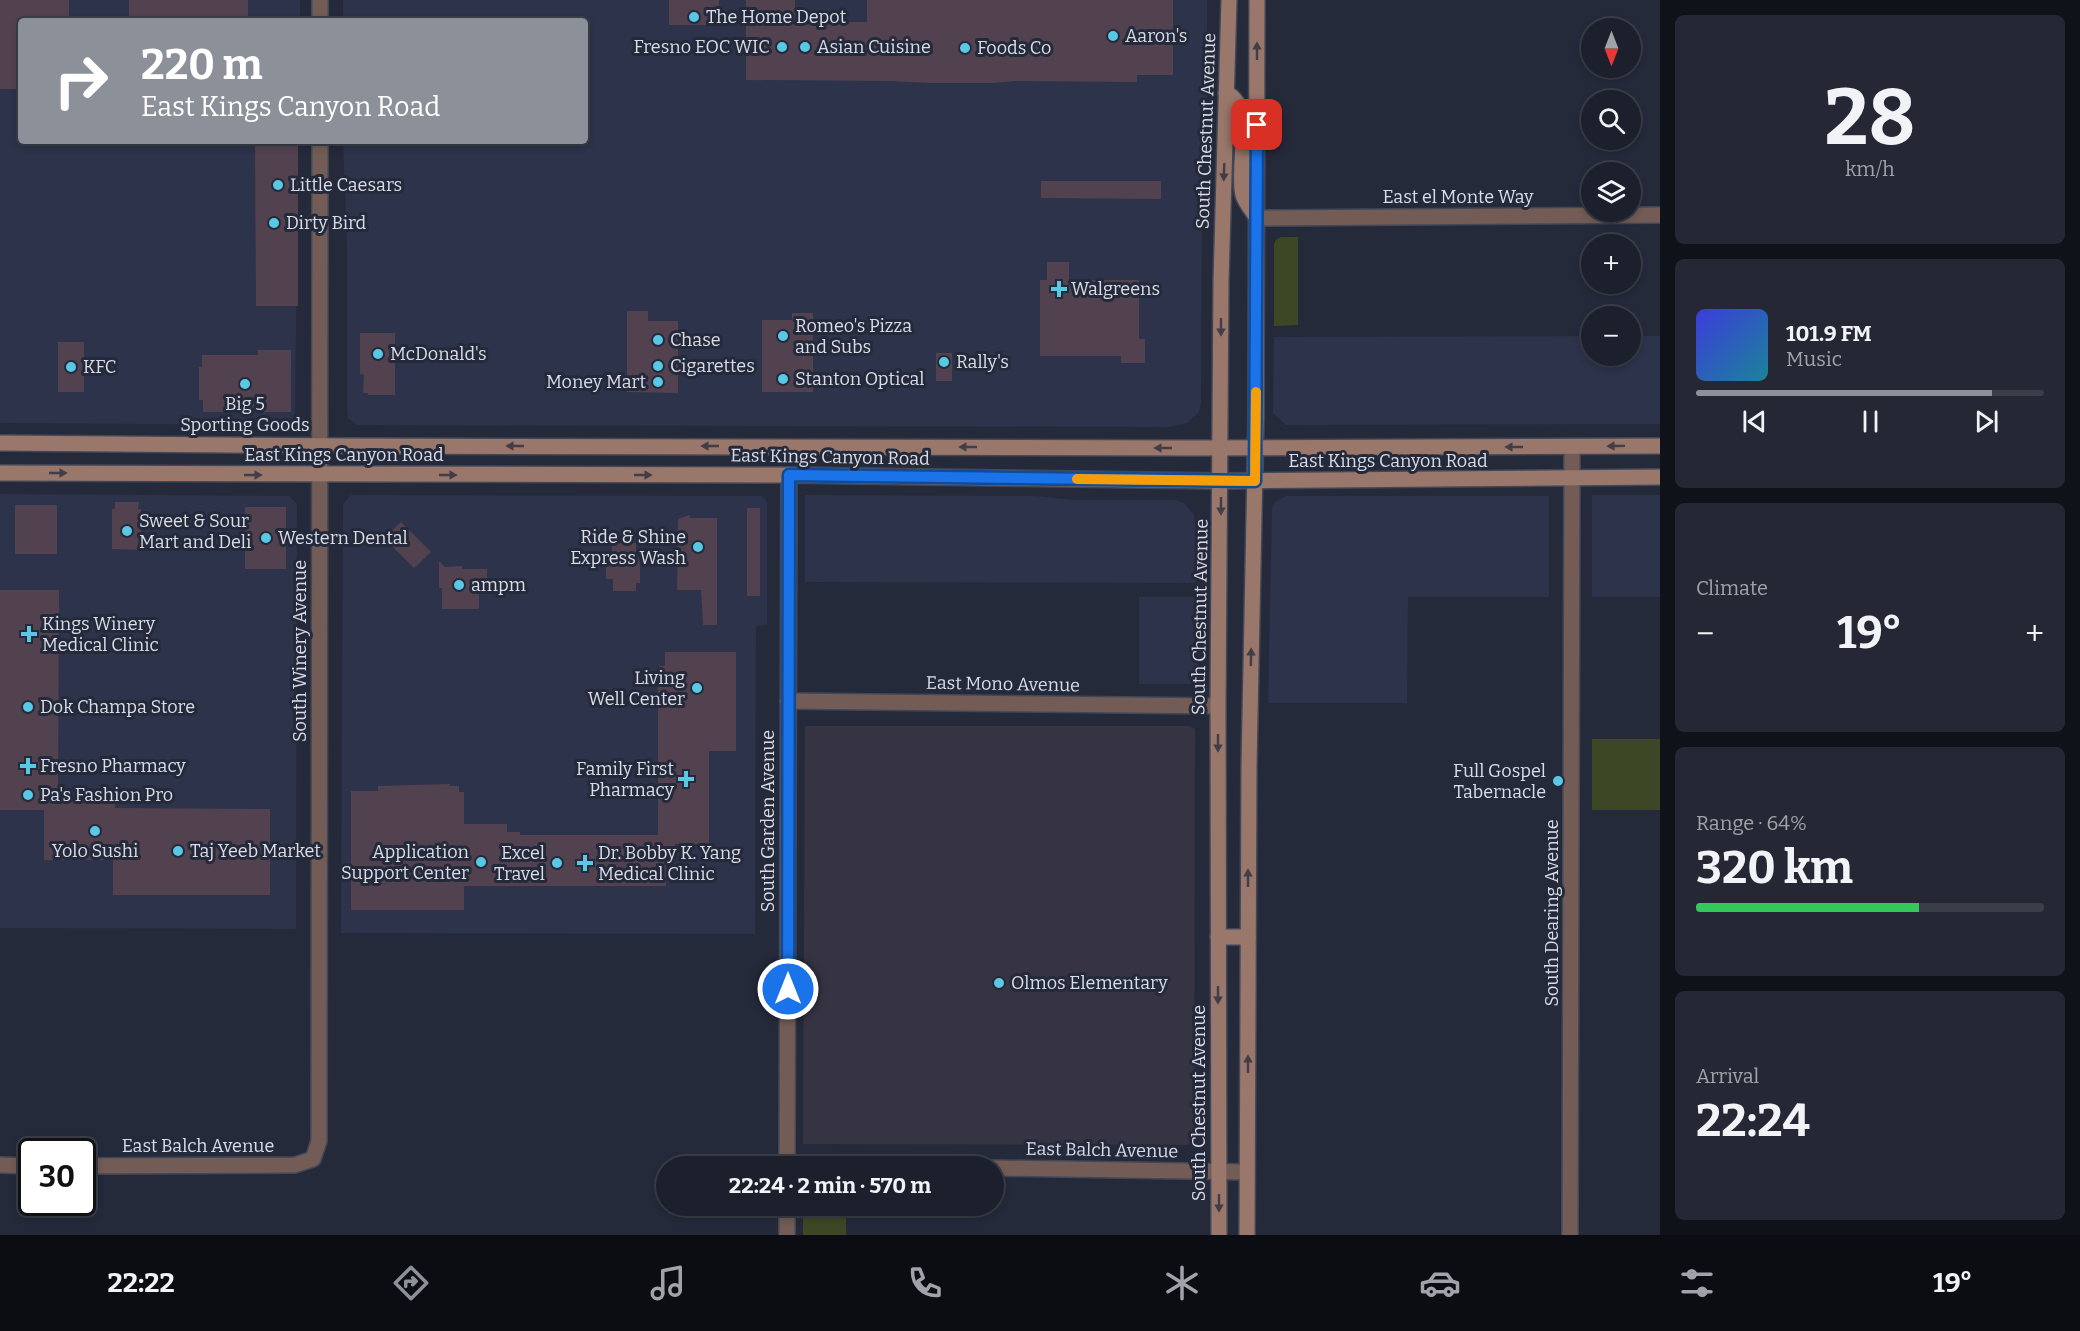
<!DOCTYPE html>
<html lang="en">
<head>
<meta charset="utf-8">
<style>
	:root { --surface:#1c202c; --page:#252834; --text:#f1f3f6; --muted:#a0a3a9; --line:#3a3e48; --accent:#8c9099 }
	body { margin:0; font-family:Bitter,serif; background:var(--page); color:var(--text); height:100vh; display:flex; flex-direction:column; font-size:22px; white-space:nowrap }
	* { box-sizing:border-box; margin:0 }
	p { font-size:20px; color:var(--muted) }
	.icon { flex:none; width:33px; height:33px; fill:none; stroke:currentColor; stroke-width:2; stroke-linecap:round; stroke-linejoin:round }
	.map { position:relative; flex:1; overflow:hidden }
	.details { display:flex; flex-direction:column; gap:15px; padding:15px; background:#0f1218; width:420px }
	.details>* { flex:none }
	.top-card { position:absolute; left:18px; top:18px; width:570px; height:126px; border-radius:6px; box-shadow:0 3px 9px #0003,0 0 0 2px var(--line); background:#8c9099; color:#fff; overflow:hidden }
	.needle { width:39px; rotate:180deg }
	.tools { position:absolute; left:1581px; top:18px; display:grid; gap:12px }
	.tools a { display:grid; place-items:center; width:60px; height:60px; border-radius:50%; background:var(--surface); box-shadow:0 3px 9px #0003,0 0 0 2px var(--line); font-size:30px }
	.speed { position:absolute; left:18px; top:1138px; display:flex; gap:12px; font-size:30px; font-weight:700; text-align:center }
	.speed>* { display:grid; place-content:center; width:78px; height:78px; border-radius:50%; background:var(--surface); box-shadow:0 3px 9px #0003,0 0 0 2px var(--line); line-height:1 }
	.speed .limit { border:3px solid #111; border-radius:9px; background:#fff; color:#111 }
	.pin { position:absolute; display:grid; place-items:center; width:51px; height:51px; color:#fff; margin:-26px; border-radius:12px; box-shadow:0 3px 9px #0006 }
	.me { position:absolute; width:66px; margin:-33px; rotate:0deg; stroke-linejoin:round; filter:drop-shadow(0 0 4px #0008) }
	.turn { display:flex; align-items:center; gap:21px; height:126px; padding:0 24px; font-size:27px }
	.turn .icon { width:78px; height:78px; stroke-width:2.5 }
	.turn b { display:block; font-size:42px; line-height:51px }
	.big { font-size:45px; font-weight:700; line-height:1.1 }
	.details .widget { flex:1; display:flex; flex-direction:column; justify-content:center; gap:9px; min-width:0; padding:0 21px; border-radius:9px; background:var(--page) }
	.details .dial { align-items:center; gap:0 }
	.dial b { font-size:78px; line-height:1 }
	.song { display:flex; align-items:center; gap:18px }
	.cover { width:72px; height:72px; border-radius:9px; background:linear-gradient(135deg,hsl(240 70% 55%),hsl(190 70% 35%)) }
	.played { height:6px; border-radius:3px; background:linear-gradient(90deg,var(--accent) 85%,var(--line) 85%) }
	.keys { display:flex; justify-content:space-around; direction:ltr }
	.heat { display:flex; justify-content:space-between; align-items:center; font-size:33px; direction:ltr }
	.charge { height:9px; border-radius:4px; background:linear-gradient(90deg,#34c759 64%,var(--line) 0) }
	.trip { position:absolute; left:656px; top:1156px; width:348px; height:60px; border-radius:30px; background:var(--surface); box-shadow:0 3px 9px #0003,0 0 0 2px var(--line); font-weight:700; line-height:60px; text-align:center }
	.dock { display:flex; height:96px; justify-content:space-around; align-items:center; background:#0b0d12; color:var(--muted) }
	.dock .icon { width:42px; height:42px }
	.dock .selected { color:var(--accent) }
	.dock b { font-size:27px; color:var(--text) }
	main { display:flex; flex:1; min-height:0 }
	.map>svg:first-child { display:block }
</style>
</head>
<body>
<main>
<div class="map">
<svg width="1660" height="1235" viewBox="0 0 1660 1235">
	<rect width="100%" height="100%" fill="#252a3b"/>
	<!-- built -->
	<g fill="#2c334a">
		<path d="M0,0H300V21H21V141H298L295,416L287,425L0,423Z"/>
		<path d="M343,0H1207V151L1202,201L1201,404L1199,412L1187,423L1170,427L357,425L348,418L347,408V247L343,141H585V21H343Z"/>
		<path d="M1591,336L1592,356H1630L1631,336H1660V424L1286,425L1273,413L1274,337Z"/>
		<path d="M0,494L289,496L297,504L296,929L0,928Z"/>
		<path d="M351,495L762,496L767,502V625L756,626L755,934L341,933L343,504Z"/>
		<path d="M805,495L1034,496L1076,500H1176L1184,503L1194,515L1197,540L1196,583L805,582Z"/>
		<rect x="1592" y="495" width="68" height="102"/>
		<path d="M1286,496H1549V597H1408L1407,703H1268L1272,509L1275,502Z"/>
		<path d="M1139,597H1197L1199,636L1198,678L1196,682L1191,684H1139Z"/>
	</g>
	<!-- education -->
	<path fill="#363343" d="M805,726H1189L1195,729L1194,1138L1192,1143L1187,1145L803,1144Z"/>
	<!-- green -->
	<g fill="#3e4725">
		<path d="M1281,237H1298V325L1274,326V244L1276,240Z"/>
		<rect x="1592" y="739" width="68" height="71"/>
		<rect x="803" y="1206" width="43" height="29"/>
	</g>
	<!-- building -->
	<g fill="#524250">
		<path d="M0,0H69V21H21V86H18V89H0Z"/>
		<rect x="129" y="0" width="119" height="21"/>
		<path d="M669,0H719L720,25H669Z"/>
		<path d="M746,0H795V22H867V0H1173V75H1137V82L1015,81L994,83H932L890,81L746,80Z"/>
		<path d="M255,141H298V306H256Z"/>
		<path d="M1041,181H1161V199L1041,198Z"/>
		<path d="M1047,262H1069V280H1139V339H1145V363H1121V356H1040V280H1047Z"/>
		<path d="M627,311H648V321H678V393L627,392Z"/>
		<path d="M792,313H813V392H762V320H792Z"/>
		<path d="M360,333H395V395H368V393H363L364,375L360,374Z"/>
		<rect x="58" y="342" width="26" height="50"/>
		<path d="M258,350H291V412H203V400H199V367H202V355H258Z"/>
		<rect x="936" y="353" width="16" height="28"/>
		<path d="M115,502H139L138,509H141V550L112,549V509H115Z"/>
		<rect x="15" y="505" width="42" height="49"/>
		<rect x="245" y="507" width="41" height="62"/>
		<rect x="747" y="508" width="13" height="88"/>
		<path d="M690,515V518H717V625H703L701,590H677L678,519Z"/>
		<path d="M401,522L431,552L414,568L384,538Z"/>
		<path d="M612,543H636V559H639L640,567V583H636V591H613V579H606V559H612Z"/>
		<path d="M439,561L445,567L462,566V569H487V581H479V609H442V588H439Z"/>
		<path d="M0,590H59L58,801H115V808L270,809V895H113V860H44V810H0Z"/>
		<path d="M665,652H736V751H709V844H675V851H666V886H464V910H351V791H378V786L450,784V786H459V792H464V824H507V832H520V835H658V674L659,666H665Z"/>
	</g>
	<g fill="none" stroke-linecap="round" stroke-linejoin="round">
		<defs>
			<g id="street">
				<path d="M320,21V0"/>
				<path d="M1256,218L1660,215"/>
				<path d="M788,701L1218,706"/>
				<path d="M0,1165L32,1166"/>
				<path d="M787,1165L928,1167"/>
				<path d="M82,1166L295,1165L313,1159L319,1141L320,141"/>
				<path d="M787,1167L789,475"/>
				<path d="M993,1168L1247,1172"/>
				<path d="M787,1235V1206"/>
				<path d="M1570,1235L1572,447"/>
			</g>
			<g id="secondary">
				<path d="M1226,93C1256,106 1236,169 1243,195C1245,202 1251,209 1255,215"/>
				<path d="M0,443L347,446L1192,448L1660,446"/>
				<path d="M0,473L789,475L1221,481L1660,477"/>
				<path d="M1218,937H1248"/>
				<path d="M1219,1235L1218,706L1221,281L1229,0"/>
				<path d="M1247,1235L1249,766L1256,417L1257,0"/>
			</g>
		</defs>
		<!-- street casing -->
		<use href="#street" stroke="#424757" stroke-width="18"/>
		<!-- secondary casing -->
		<use href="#secondary" stroke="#424757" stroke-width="18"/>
		<!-- street -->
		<use href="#street" stroke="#725c55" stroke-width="15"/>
		<!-- secondary -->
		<use href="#secondary" stroke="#99776b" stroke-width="15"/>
	</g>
	<!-- one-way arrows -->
	<defs><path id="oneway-solid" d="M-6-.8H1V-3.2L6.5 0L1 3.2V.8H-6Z" transform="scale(1.5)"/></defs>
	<g fill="#423d47">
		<use href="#oneway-solid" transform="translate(1257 51) rotate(-90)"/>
		<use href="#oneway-solid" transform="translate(1224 172) rotate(92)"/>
		<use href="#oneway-solid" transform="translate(1221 327) rotate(90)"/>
		<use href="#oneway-solid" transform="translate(515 446) rotate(180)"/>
		<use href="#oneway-solid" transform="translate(710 446) rotate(180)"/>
		<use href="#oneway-solid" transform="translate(1616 446) rotate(179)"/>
		<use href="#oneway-solid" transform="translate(968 447) rotate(-180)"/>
		<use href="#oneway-solid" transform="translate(1514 447) rotate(180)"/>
		<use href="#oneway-solid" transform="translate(1163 448) rotate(-180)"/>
		<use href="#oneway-solid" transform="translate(58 473)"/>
		<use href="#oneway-solid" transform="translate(253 475)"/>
		<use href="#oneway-solid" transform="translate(448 475)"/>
		<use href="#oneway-solid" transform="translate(643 475)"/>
		<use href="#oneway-solid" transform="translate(1221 506) rotate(90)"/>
		<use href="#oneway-solid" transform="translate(1251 657) rotate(-89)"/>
		<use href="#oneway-solid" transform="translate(1218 743) rotate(90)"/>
		<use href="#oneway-solid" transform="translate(1248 878) rotate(-90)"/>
		<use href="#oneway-solid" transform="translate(1218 995) rotate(90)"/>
		<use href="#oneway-solid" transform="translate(1248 1064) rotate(-90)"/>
		<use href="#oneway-solid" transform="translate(1219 1203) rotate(90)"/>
	</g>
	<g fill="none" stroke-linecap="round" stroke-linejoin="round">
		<defs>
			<path id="route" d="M788,989L789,475L1255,481L1257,125"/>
		</defs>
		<!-- route casing -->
		<use href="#route" stroke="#114b97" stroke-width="15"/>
		<!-- route -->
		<use href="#route" stroke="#1a73e8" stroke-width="10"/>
		<!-- slow -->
		<path stroke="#f59e0b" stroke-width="10" d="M1077,479L1255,481L1256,392"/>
	</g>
	<!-- markers -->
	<g fill="#58c8e4" stroke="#252a3b" stroke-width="2">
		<circle cx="694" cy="17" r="6"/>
		<circle cx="1113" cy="36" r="6"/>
		<circle cx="782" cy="47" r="6"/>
		<circle cx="805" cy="47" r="6"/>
		<circle cx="965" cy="48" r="6"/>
		<circle cx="278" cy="185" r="6"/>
		<circle cx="274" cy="223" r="6"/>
		<path d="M1056 280h6v6h6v6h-6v6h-6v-6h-6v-6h6z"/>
		<circle cx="783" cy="336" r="6"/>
		<circle cx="658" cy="340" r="6"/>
		<circle cx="378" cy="354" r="6"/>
		<circle cx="944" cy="362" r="6"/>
		<circle cx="658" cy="366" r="6"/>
		<circle cx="71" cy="367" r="6"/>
		<circle cx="783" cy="379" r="6"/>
		<circle cx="658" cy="382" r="6"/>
		<circle cx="245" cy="384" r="6"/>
		<circle cx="127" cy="531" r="6"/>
		<circle cx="266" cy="538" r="6"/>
		<circle cx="698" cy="547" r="6"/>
		<circle cx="459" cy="585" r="6"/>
		<path d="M26 625h6v6h6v6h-6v6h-6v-6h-6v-6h6z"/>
		<circle cx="697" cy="688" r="6"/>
		<circle cx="28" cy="707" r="6"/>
		<path d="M25 757h6v6h6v6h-6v6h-6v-6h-6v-6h6z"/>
		<path d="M683 770h6v6h6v6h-6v6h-6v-6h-6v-6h6z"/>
		<circle cx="1558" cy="781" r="6"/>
		<circle cx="28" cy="795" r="6"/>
		<circle cx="95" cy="831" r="6"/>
		<circle cx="178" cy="851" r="6"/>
		<circle cx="481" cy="862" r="6"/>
		<circle cx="557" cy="863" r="6"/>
		<path d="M582 854h6v6h6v6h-6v6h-6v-6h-6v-6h6z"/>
		<circle cx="999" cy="983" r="6"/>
	</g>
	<g text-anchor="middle" stroke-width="6" stroke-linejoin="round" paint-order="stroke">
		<!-- poi labels -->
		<g font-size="18" fill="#dadde9" stroke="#252a3b" text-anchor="start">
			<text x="706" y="23">The Home Depot</text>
			<text x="1125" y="42">Aaron's</text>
			<text x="770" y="53" text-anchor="end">Fresno EOC WIC</text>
			<text x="817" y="53">Asian Cuisine</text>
			<text x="977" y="54">Foods Co</text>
			<text x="290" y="191">Little Caesars</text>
			<text x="286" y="229">Dirty Bird</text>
			<text x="1071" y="295">Walgreens</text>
			<text x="795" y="332">Romeo's Pizza<tspan x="795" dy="21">and Subs</tspan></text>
			<text x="670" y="346">Chase</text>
			<text x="390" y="360">McDonald's</text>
			<text x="956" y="368">Rally's</text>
			<text x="670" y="372">Cigarettes</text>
			<text x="83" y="373">KFC</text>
			<text x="795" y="385">Stanton Optical</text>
			<text x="646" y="388" text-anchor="end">Money Mart</text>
			<text x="245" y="410" text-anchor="middle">Big 5<tspan x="245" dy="21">Sporting Goods</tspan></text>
			<text x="139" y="527">Sweet &amp; Sour<tspan x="139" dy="21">Mart and Deli</tspan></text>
			<text x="686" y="543" text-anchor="end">Ride &amp; Shine<tspan x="686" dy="21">Express Wash</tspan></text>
			<text x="278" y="544">Western Dental</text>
			<text x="471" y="591">ampm</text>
			<text x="42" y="630">Kings Winery<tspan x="42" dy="21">Medical Clinic</tspan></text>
			<text x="685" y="684" text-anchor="end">Living<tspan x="685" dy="21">Well Center</tspan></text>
			<text x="40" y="713">Dok Champa Store</text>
			<text x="40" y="772">Fresno Pharmacy</text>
			<text x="674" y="775" text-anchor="end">Family First<tspan x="674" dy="21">Pharmacy</tspan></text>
			<text x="1546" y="777" text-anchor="end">Full Gospel<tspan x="1546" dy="21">Tabernacle</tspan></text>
			<text x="40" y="801">Pa's Fashion Pro</text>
			<text x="95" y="857" text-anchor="middle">Yolo Sushi</text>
			<text x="190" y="857">Taj Yeeb Market</text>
			<text x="469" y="858" text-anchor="end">Application<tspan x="469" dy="21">Support Center</tspan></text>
			<text x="545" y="859" text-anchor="end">Excel<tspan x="545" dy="21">Travel</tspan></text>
			<text x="598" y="859">Dr. Bobby K. Yang<tspan x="598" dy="21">Medical Clinic</tspan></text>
			<text x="1011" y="989">Olmos Elementary</text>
		</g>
		<!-- street labels -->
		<g font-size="18" fill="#dadde9" stroke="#252a3b">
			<text transform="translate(1206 131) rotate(-88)" y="6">South Chestnut Avenue</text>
			<text x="1458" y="203">East el Monte Way</text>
			<text x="344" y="461">East Kings Canyon Road</text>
			<text transform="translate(830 457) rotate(1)" y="6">East Kings Canyon Road</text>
			<text x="1388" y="467">East Kings Canyon Road</text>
			<text transform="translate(1200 617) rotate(-89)" y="6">South Chestnut Avenue</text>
			<text transform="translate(300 651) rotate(-90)" y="6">South Winery Avenue</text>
			<text transform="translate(1003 684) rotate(1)" y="6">East Mono Avenue</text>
			<text transform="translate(768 821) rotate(-90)" y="6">South Garden Avenue</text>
			<text transform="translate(1552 913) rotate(-90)" y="6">South Dearing Avenue</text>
			<text transform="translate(1199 1103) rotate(-90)" y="6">South Chestnut Avenue</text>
			<text x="198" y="1152">East Balch Avenue</text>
			<text transform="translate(1102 1150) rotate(1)" y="6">East Balch Avenue</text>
		</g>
	</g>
</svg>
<div class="tools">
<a><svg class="needle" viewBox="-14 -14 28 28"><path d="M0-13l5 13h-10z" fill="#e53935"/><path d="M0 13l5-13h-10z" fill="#a0a3a9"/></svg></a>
<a><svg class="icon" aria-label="search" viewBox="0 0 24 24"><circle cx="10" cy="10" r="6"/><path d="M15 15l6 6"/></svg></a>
<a><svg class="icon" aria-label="layers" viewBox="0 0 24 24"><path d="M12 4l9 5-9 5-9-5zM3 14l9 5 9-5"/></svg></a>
<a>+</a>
<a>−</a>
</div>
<div class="speed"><div class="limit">30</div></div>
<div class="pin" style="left:1257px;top:125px;background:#d93025"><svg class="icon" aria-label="arrive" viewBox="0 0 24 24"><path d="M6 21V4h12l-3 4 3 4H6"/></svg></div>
<svg class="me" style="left:788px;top:989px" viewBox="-20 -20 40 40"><circle r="17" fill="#1a73e8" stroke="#fff" stroke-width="3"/><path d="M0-11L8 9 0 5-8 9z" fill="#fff"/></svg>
<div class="trip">22:24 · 2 min · 570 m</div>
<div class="top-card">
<div class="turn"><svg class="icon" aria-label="right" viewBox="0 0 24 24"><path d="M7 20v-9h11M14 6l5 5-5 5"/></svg><div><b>220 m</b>East Kings Canyon Road</div></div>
</div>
</div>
<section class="details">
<div class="widget dial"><b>28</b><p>km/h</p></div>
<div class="widget">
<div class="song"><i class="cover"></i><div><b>101.9 FM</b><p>Music</p></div></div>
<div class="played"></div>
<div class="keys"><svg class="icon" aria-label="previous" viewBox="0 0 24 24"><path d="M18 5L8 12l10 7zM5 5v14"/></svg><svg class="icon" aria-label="pause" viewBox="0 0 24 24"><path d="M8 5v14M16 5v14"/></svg><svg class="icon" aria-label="next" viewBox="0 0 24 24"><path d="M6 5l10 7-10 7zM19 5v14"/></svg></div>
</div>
<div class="widget"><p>Climate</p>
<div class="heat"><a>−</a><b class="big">19°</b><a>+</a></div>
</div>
<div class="widget"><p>Range · 64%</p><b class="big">320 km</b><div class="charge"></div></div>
<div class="widget"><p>Arrival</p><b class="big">22:24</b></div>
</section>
</main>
<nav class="dock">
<b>22:22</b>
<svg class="icon selected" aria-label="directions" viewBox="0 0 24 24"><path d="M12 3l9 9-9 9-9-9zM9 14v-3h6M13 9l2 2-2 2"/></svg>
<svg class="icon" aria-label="music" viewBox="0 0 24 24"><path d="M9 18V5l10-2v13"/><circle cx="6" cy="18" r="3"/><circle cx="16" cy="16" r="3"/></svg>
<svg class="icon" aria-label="phone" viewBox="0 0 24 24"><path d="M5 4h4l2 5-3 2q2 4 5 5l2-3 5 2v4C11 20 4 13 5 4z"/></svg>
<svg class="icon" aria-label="climate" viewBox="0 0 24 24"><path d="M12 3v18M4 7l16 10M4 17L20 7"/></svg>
<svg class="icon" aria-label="car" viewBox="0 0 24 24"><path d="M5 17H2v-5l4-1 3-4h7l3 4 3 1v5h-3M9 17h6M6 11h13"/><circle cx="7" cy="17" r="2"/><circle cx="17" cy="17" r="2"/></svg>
<svg class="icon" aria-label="filters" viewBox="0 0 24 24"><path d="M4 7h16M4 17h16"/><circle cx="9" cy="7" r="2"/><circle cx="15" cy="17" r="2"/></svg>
<b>19°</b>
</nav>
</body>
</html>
